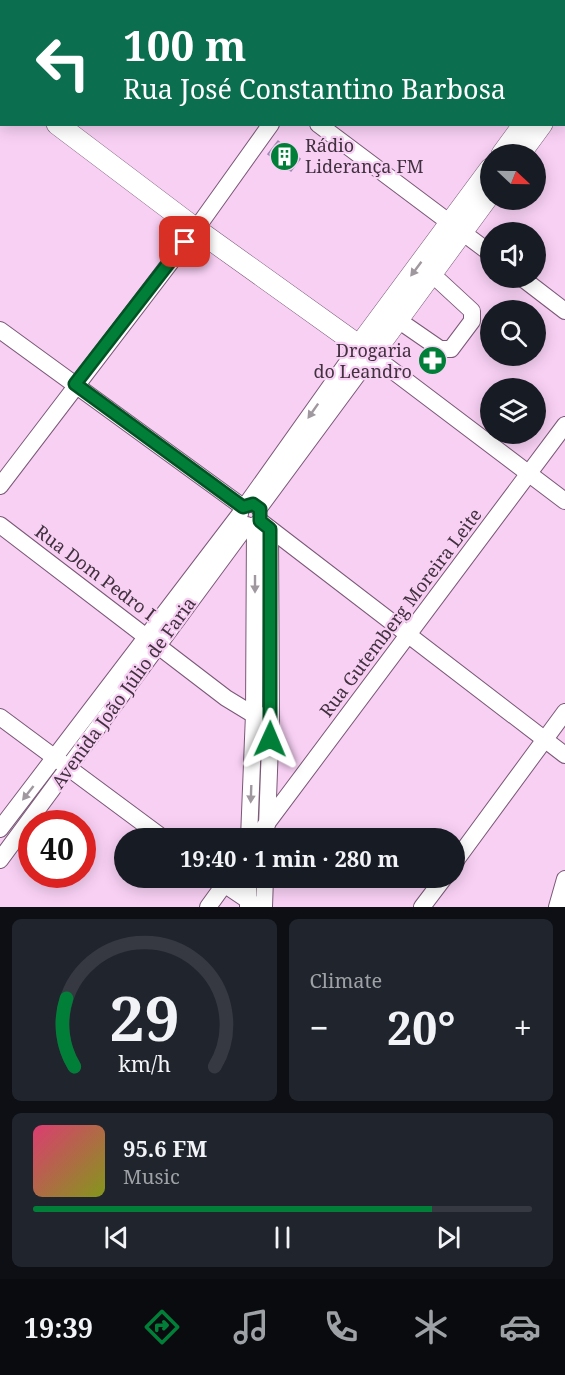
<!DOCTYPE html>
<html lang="en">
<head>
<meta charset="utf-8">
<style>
	:root { --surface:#171b24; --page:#20242c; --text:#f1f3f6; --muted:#9ea1a6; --line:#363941; --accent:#017f38 }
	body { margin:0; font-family:"Noto Serif",serif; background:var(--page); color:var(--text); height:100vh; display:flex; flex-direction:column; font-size:22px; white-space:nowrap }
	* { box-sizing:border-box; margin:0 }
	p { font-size:20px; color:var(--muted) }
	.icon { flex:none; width:33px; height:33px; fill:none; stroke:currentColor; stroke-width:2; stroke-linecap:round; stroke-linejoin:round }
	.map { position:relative; height:907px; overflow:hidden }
	.side { display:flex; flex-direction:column; gap:12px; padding:12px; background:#0d0f14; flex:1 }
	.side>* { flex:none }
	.banner { position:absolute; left:0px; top:0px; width:566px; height:126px; box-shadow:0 3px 15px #0003; background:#0b6e4f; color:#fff; overflow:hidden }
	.needle { width:39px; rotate:112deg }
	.tools { position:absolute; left:480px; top:144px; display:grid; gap:12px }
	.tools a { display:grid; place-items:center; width:66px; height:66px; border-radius:50%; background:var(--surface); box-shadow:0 3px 15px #0003; font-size:30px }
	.speed { position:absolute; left:18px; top:810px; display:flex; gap:12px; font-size:30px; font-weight:700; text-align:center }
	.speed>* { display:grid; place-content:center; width:78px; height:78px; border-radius:50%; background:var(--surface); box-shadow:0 3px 15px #0003; line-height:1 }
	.speed .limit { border:9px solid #d22; background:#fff; color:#111 }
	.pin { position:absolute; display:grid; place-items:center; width:51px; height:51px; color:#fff; margin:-26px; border-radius:12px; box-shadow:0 3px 9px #0006 }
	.me { position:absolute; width:66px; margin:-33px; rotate:1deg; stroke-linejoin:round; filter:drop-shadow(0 0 4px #0008) }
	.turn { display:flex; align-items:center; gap:21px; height:126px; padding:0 24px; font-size:27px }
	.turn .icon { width:78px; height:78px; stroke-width:2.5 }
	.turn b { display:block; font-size:42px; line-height:51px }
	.big { font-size:45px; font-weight:700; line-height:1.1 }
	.side .tile { flex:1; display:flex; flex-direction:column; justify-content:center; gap:9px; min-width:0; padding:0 21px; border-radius:9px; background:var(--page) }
	.side .dial { align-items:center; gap:0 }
	.dial svg { height:156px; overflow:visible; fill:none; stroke:var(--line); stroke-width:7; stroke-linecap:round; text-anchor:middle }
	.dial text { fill:var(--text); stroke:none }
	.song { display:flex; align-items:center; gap:18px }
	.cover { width:72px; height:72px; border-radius:9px; background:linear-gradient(135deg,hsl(340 70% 55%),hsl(70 70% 35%)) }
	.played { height:6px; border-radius:3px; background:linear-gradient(90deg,var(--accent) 80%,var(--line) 80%) }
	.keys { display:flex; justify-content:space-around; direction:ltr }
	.heat { display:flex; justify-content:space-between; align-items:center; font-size:33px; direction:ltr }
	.side .tiles { flex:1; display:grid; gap:12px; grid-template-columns:1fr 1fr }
	.tile:last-child { grid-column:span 2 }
	.trip { position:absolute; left:114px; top:828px; width:351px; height:60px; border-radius:30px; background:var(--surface); box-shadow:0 3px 15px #0003; font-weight:700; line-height:60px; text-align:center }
	.menu { display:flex; height:96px; justify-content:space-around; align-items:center; background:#090b0e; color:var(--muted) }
	.menu .icon { width:42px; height:42px }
	.menu .on { color:var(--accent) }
	.menu b { font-size:27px; color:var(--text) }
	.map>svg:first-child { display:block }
</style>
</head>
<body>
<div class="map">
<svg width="565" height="907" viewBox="0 0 565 907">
	<rect width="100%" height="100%" fill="#f8d0f4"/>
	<!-- building -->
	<path fill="#d8a9fb" stroke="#9d87af" stroke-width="1.5" d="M278,141L300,159L291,171L268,154Z"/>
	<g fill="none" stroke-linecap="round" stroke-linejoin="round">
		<defs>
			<g id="minor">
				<path d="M149,0L151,2"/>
				<path d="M403,0L405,2"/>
				<path d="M63,2L64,0"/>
				<path d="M361,2L362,0"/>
				<path d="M564,114L565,115"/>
				<path d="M318,124L490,253"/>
				<path d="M522,278L565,311"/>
				<path d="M398,320L440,349H451L472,321V311L433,275"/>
				<path d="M0,330L243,507"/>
				<path d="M0,486L196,229L271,124"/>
				<path d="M246,505L359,346"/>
				<path d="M259,508L372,355L565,501"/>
				<path d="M260,521L565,755"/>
				<path d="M0,525L226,698L249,712L271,718"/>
				<path d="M0,717L163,838"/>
				<path d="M267,825L271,718L270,529"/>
				<path d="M0,829L240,514"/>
				<path d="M249,838L254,714L255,525"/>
				<path d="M256,838L565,425"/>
				<path d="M0,860L247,525"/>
				<path d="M454,863L565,712"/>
				<path d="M215,878L258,907"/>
				<path d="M208,907L229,878"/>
				<path d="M248,907V878"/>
				<path d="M264,907L265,878"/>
				<path d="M422,907L444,878"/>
				<path d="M557,907L565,879"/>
			</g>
			<g id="major">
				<path d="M564,70L565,69"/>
				<path d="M0,82L2,83"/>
				<path d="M564,95L565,94"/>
				<path d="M57,124L196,229L372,355L490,194"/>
				<path d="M502,154L524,124"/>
				<path d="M520,154L542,124"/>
				<path d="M359,346L490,169"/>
			</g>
		</defs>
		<!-- minor casing -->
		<use href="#minor" stroke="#7b5877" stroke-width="18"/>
		<!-- major casing -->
		<use href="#major" stroke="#7b5877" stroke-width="22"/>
		<!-- minor -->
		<use href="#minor" stroke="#fff" stroke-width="16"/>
		<!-- major -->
		<use href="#major" stroke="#fff" stroke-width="21"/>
	</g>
	<!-- one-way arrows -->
	<defs><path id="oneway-solid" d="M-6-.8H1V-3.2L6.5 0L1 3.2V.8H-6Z" transform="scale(1.5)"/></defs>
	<g fill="#a0989f">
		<use href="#oneway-solid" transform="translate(416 269) rotate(127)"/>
		<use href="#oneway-solid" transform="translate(313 411) rotate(125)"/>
		<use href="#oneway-solid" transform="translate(255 584) rotate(90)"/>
		<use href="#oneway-solid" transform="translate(28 793) rotate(128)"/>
		<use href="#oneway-solid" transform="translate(251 794) rotate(92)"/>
	</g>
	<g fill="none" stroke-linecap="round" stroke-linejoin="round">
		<defs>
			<path id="route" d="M185,242L75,384L243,507L253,504L260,509V521L270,529V739"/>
		</defs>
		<!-- route casing -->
		<use href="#route" stroke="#015324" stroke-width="15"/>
		<!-- route -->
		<use href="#route" stroke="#017f38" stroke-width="10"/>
	</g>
	<!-- icons -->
	<defs>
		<symbol id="building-disc" viewBox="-11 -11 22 22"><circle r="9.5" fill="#017f38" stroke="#f8d0f4"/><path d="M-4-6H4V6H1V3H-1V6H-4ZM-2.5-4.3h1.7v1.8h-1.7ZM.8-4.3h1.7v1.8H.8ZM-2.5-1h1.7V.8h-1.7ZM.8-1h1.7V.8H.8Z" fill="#fff"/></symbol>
		<symbol id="pharmacy-disc" viewBox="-11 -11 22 22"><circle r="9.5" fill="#017f38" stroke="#f8d0f4"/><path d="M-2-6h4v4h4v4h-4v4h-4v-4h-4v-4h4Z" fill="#fff"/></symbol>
	</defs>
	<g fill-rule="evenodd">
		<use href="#building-disc" x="268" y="140" width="33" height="33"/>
		<use href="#pharmacy-disc" x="416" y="344" width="33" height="33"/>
	</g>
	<g text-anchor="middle" stroke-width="4.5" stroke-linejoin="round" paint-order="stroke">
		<!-- poi labels -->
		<g font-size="18" fill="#41313f" stroke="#f8d0f4" text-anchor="start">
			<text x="305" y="152">Rádio<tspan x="305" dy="21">Liderança FM</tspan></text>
			<text x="412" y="357" text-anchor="end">Drogaria<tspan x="412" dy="21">do Leandro</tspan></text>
		</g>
		<!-- street labels -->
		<g font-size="18" fill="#41313f" stroke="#f8d0f4">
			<text transform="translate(95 573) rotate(37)" y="6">Rua Dom Pedro I</text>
			<text transform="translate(401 613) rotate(-53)" y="6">Rua Gutemberg Moreira Leite</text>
			<text transform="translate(124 693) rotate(-54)" y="6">Avenida João Júlio de Faria</text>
		</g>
	</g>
</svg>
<div class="tools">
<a><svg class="needle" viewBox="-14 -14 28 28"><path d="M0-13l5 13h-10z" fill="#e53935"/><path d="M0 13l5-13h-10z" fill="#9ea1a6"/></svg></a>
<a><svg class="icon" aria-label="sound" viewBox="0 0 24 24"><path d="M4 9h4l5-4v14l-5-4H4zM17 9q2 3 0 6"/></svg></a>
<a><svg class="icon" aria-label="search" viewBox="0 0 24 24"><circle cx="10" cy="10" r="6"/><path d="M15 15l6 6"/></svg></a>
<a><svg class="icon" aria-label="layers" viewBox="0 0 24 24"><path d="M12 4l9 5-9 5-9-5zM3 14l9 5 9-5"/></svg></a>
</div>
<div class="speed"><div class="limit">40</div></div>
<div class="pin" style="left:185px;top:242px;background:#d93025"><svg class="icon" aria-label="arrive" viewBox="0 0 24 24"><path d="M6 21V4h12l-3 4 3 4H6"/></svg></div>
<svg class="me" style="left:270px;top:739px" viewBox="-20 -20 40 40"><path d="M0-17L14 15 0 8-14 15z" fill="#017f38" stroke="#fff" stroke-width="4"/></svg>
<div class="trip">19:40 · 1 min · 280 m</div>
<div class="banner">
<div class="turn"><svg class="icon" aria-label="left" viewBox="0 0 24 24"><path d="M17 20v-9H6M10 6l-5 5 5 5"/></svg><div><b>100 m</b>Rua José Constantino Barbosa</div></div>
</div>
</div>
<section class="side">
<div class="tiles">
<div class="tile dial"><svg viewBox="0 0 100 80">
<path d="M14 69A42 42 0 1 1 86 69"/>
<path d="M14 69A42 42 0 0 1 10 34" stroke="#017f38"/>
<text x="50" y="56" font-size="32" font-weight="700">29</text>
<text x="50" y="72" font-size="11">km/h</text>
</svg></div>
<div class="tile"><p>Climate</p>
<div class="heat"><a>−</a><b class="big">20°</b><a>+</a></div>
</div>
<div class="tile">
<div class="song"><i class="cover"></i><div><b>95.6 FM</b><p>Music</p></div></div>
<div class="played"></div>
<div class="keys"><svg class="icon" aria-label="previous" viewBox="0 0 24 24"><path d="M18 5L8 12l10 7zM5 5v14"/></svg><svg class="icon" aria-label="pause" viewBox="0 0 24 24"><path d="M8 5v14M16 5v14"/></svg><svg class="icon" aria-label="next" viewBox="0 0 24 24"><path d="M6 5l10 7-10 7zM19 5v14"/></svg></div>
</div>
</div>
</section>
<nav class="menu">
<b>19:39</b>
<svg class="icon on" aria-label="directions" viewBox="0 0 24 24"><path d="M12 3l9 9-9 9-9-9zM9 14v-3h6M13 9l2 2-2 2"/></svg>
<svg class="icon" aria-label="music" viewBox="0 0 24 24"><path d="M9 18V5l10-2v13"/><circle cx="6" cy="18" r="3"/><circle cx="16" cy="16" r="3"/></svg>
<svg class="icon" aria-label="phone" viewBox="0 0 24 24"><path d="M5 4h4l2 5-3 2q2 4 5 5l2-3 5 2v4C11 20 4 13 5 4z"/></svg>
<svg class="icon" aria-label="climate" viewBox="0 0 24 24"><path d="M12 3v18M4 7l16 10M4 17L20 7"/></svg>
<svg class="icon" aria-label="car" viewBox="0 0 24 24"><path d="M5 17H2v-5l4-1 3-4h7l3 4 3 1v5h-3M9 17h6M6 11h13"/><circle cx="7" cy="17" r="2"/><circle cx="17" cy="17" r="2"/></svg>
</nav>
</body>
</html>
